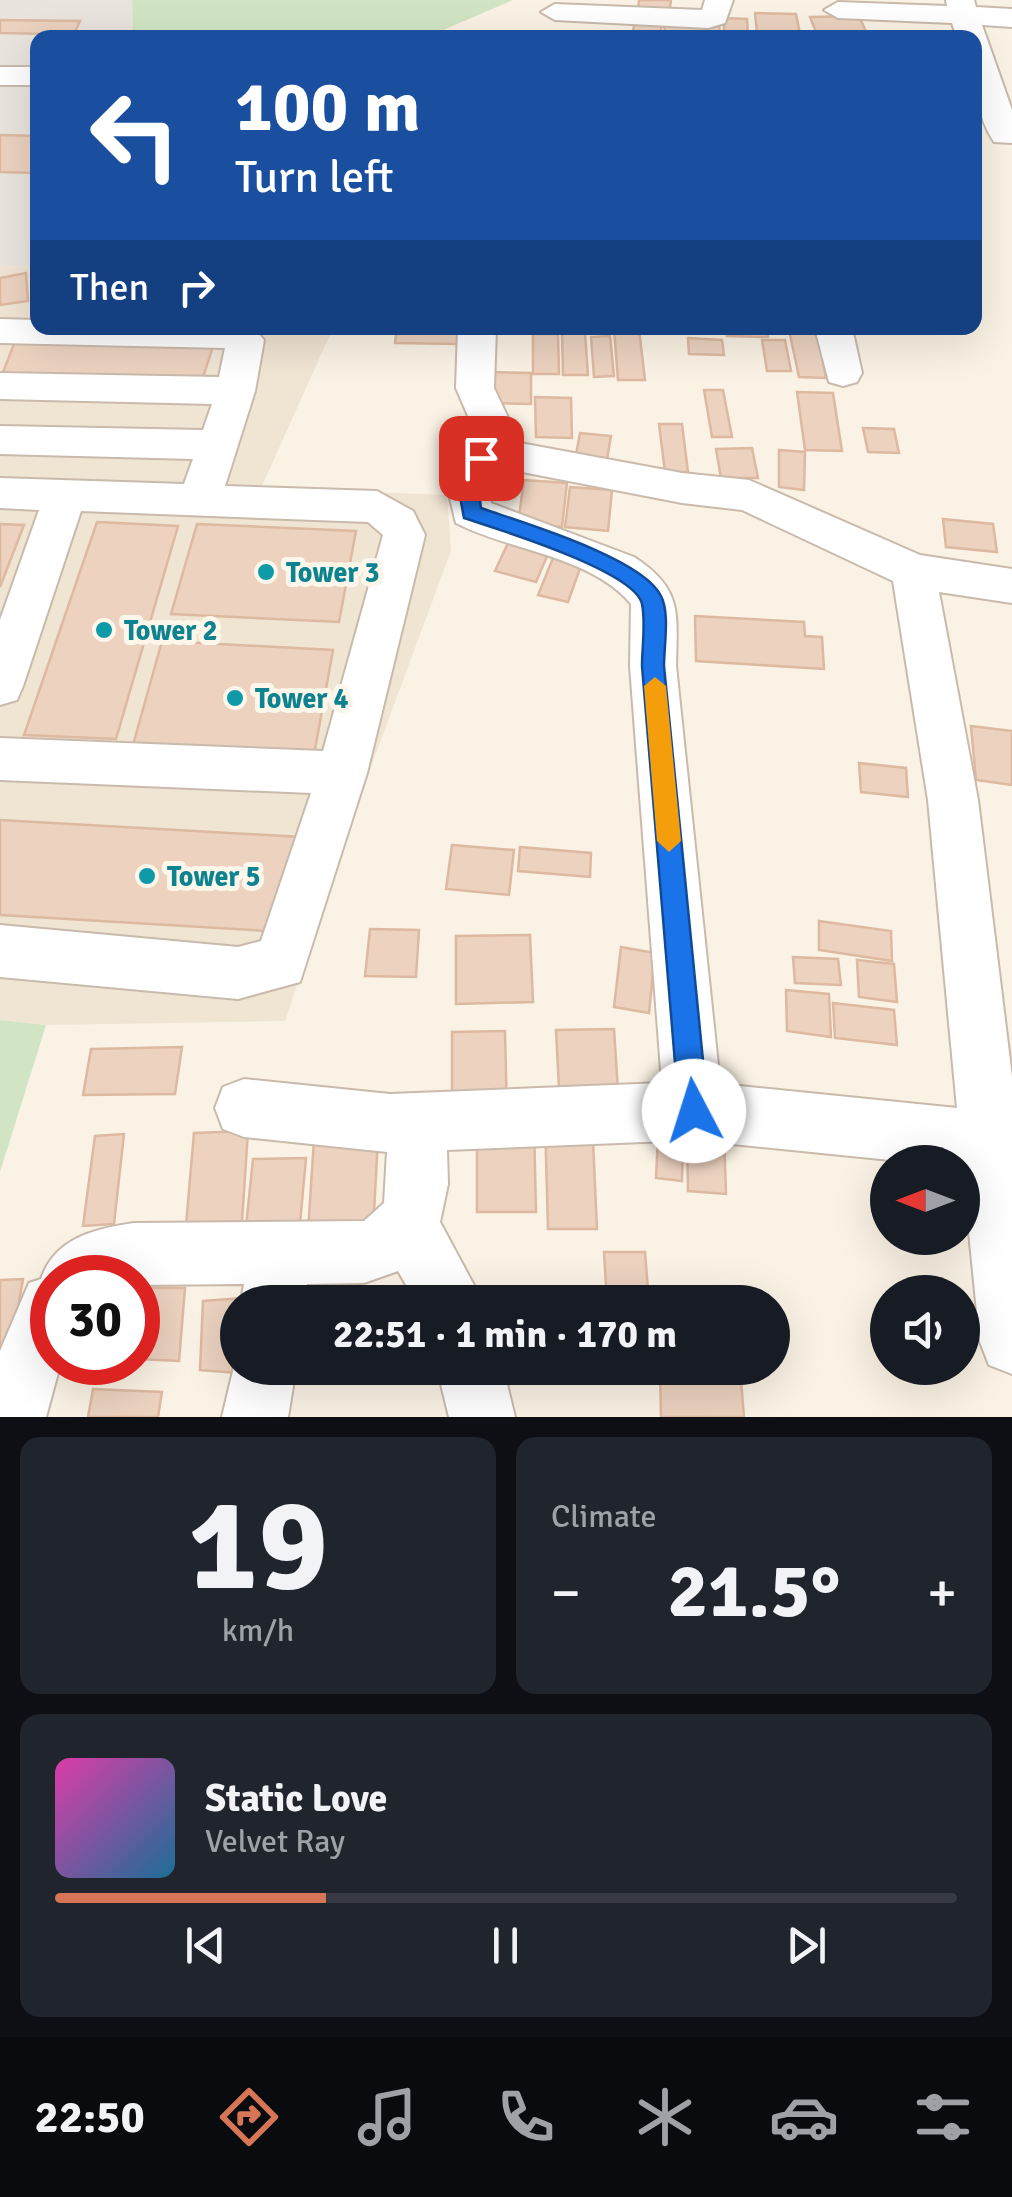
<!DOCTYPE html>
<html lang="en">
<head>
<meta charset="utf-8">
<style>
	:root { --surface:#171b24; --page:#20242c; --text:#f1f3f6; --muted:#9ea1a6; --line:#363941; --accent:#d77656 }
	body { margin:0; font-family:Signika,sans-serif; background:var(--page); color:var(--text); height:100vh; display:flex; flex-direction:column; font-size:38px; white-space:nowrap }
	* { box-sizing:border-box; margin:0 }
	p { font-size:32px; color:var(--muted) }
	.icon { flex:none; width:55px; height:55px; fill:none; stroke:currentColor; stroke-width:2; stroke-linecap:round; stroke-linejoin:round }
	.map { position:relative; height:1417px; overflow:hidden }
	.side { display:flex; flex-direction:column; gap:20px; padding:20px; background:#0d0f14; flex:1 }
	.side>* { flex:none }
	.hud { position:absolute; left:30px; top:30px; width:952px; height:305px; border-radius:20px; box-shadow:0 10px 40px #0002; background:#1a4fa0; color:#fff; overflow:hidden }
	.needle { width:65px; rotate:270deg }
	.tools { position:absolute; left:870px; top:1145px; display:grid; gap:20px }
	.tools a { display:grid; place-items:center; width:110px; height:110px; border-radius:50%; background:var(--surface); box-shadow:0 10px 40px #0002; font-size:50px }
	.speed { position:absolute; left:30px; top:1255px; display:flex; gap:20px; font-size:50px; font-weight:700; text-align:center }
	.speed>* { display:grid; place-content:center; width:130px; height:130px; border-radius:50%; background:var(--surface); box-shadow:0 10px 40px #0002; line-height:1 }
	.speed .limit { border:15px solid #d22; background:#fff; color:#111 }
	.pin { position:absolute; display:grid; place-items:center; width:85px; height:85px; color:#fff; margin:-42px; border-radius:20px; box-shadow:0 5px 15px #0006 }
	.me { position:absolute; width:110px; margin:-55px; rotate:355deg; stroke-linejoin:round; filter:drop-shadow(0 0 8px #0008) }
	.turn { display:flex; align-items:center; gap:35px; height:210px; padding:0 40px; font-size:45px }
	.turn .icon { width:130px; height:130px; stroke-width:2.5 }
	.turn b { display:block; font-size:70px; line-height:85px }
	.then { display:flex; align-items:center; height:95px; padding:0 40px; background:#0003; gap:20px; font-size:38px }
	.big { font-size:75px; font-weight:800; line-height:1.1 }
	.side .card { flex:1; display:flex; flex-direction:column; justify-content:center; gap:15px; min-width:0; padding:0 35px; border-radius:20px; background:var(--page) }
	.side .dial { align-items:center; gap:0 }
	.dial b { font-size:130px; line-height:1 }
	.song { display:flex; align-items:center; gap:30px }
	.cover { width:120px; height:120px; border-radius:15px; background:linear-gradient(135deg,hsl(320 70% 55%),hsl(200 70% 35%)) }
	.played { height:10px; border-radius:5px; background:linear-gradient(90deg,var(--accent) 30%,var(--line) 30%) }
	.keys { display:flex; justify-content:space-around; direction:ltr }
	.heat { display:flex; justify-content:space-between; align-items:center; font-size:55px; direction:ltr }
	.side .tiles { flex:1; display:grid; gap:20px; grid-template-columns:1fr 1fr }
	.card:last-child { grid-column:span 2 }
	.trip { position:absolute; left:220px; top:1285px; width:570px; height:100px; border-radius:50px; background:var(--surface); box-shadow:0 10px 40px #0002; font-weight:800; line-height:100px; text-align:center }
	.tabs { display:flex; height:160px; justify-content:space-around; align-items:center; background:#090b0e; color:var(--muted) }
	.tabs .icon { width:70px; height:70px }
	.tabs .selected { color:var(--accent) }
	.tabs b { font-size:45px; color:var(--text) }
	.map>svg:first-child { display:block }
</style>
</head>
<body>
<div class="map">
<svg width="1012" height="1417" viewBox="0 0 1012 1417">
	<rect width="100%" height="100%" fill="#faf2e4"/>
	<!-- residential -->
	<path fill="#f0e4d3" d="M0,266L32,267L38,328H333L261,488L447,495L451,551L359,799L285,1021L47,1025L0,1020Z"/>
	<!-- industrial -->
	<path fill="#eae4de" d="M0,0H132L133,37L38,38L37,257L32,267L0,266Z"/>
	<!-- green -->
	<g fill="#d1e5c4">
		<path d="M132,0H513L427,37L133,38Z"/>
		<path d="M0,1020L46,1025L0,1172Z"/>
	</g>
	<!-- building -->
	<g fill="#ecd2bf" stroke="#ddb9a1" stroke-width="2.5">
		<path d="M639,0H671L669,14L638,12Z"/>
		<path d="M755,13L796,14L800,34L757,33Z"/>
		<path d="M859,16L868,36L818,37L810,17Z"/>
		<path d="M724,18L747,19L748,38H724Z"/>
		<path d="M635,19L662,21L660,38H632Z"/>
		<path d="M0,20L80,21L75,32L47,38L49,34L0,33Z"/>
		<path d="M664,20L719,21L720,38H665Z"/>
		<path d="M0,135L38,136L36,173L0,172Z"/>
		<path d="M26,273L28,301L0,305V278Z"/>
		<path d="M397,328H459L458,344L395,343Z"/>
		<path d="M726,328H767L768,337L727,336Z"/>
		<path d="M614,329H639L645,380H618Z"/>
		<path d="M817,329L826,378L799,377L789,330Z"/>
		<path d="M562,333H585L588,375H563Z"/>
		<path d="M18,334L214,343L199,390L0,380Z"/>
		<path d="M533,334H558L559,374H533Z"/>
		<path d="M610,336L614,376L594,377L591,337Z"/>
		<path d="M688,338L722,340L724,355L689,354Z"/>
		<path d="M762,340H785L791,371H767Z"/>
		<path d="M488,372L531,373V404L492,403Z"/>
		<path d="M704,390H723L732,437H712Z"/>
		<path d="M797,392L833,393L842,451L805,450Z"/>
		<path d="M535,397L571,398L572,438L536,437Z"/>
		<path d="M659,424H682L688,472H665Z"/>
		<path d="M863,428L894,429L899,453L868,452Z"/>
		<path d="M580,433L611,436L607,459L576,455Z"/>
		<path d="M752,448L758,478H721L716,449Z"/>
		<path d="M779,450L805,452L804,490L779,487Z"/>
		<path d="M524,480L567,483L562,527L518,523Z"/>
		<path d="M570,487L612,490L608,531L565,527Z"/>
		<path d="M943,519L993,524L997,552L946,547Z"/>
		<path d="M97,522L178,526L116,739L24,735Z"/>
		<path d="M0,524L24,525L0,587Z"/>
		<path d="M197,524L356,531L339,622L171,614Z"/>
		<path d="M508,543L548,554L536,582L495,571Z"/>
		<path d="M555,553L583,560L568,602L538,595Z"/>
		<path d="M695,616L804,622L805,636L822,637L824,669L696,661Z"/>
		<path d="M162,641L333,650L314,755L133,745Z"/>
		<path d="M971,726L1012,731V785L976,780Z"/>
		<path d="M859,763L906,768L908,797L861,792Z"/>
		<path d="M0,820L301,837L284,932L0,915Z"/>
		<path d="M452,845L514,850L509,895L446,889Z"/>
		<path d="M520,847L591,853L590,877L518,871Z"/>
		<path d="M819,921L891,931L892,961L819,950Z"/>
		<path d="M370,929L419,930L416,977L365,976Z"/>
		<path d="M530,935L533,1002L456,1004V936Z"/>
		<path d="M621,947L655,953L649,1013L614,1007Z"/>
		<path d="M793,957L838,959L841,985L795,983Z"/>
		<path d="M857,960L894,964L897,1002L859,997Z"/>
		<path d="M786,990L829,994L831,1037L787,1031Z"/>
		<path d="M833,1003L894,1010L897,1045L835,1038Z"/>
		<path d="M614,1029L619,1106L560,1108L556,1030Z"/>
		<path d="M505,1031L507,1115L452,1116V1032Z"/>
		<path d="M182,1047L175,1094L83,1095L91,1049Z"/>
		<path d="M592,1119L597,1229H548L545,1120Z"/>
		<path d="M477,1123H534L536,1212H477Z"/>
		<path d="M248,1131L242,1222L186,1225L194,1133Z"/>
		<path d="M687,1132L724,1135L726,1194L688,1191Z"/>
		<path d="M124,1134L114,1224L83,1226L95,1136Z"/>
		<path d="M658,1136L683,1138L682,1181L656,1178Z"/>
		<path d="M378,1138L373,1231L308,1232L314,1139Z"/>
		<path d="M306,1158L299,1235L245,1236L253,1159Z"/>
		<path d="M604,1252H645L649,1302H607Z"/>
		<path d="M23,1279L6,1375H0V1280Z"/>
		<path d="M138,1288H185L179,1361L138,1359Z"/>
		<path d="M243,1298L238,1302V1373L200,1370L203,1301Z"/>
		<path d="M660,1368H740L744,1417H661Z"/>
		<path d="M93,1389L162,1392L158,1417H88Z"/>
	</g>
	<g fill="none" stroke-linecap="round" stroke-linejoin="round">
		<defs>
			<g id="minor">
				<path d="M705,0H733L725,23L708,28L555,20L541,12L555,4L702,10Z"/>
				<path d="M946,0H974L976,7L1012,9V27L982,25L1012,110V143L994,142C973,111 975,73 975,38H957L952,23L838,18L824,10L838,2L947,6Z"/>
				<rect x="0" y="67" width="38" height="18"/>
				<path d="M0,319L38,320V328H254L264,340L255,391L225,486L377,491L413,511L425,535L367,773L300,982L238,999L0,977V925L238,947L261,941L311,793L0,780V738L323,751L383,535L368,522L81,511L23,686L17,700L0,705V620L39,510L0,508V478L184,484L193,459L0,454V426L203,430L212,404L0,399V373L219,377L225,348L0,343Z"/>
				<path d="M458,328H496L494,388L520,443L682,473L749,480L920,555L1012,569V603L939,592L978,800L1012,1077V1374L989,1365L980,1342L962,1162H910L693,1140L447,1150L448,1184L440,1222L483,1302H416L398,1271L364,1283L307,1284L305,1302H241L244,1284L138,1285V1278H52V1362H61L46,1417H0V1351L29,1283L41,1279C55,1238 94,1229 134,1223L364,1221L384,1203L387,1152L244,1137L223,1129L215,1108L223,1087L244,1079L390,1094L662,1083L630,666L631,604C591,556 510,551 456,523L447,486L474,430L456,388ZM497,467L682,503L742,510L893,581L928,800L957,1108L720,1084L676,666C677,613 683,589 634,557L491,503L489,486Z"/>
				<path d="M815,328H852L862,373L857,382L843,386L829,382Z"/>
				<path d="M238,1350V1368H296L288,1417H222Z"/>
				<path d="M437,1368H503L515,1417H449Z"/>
			</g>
		</defs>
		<!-- minor casing -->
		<use href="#minor" stroke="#c9baac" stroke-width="4"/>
		<!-- minor -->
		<use href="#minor" fill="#fff" fill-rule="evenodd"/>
	</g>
	<!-- route -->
	<path fill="#1a73e8" stroke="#114b97" stroke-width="2.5" d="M481,452L491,458L478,486L481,508C521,522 643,558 661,596C670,613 664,646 664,666L708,1111L703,1121L694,1125L684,1121L679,1111L642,666C642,647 646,623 642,604C635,571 497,529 464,518L458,486L474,454Z"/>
	<!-- slow -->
	<path fill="#f59e0b" d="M655,677L666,686L681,841L669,852L657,841L644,686Z"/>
	<!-- markers -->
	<g fill="#0f9aa8" stroke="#fdf6ea" stroke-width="4">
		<circle cx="266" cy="572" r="10"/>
		<circle cx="104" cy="630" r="10"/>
		<circle cx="235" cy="698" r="10"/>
		<circle cx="147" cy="876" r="10"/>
	</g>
	<g text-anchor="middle" stroke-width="10" stroke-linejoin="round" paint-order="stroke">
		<!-- culture labels -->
		<g font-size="28" font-weight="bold" fill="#0d838f" stroke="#fdf6ea" text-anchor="start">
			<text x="286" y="582">Tower 3</text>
			<text x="124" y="640">Tower 2</text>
			<text x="255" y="708">Tower 4</text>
			<text x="167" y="886">Tower 5</text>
		</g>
	</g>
</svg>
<div class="tools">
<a><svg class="needle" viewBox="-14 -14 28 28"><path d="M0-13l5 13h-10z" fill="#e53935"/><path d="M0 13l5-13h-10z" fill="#9ea1a6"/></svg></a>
<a><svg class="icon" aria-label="sound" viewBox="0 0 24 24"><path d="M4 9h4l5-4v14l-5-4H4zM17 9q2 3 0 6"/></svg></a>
</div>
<div class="speed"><div class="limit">30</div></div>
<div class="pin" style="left:481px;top:458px;background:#d93025"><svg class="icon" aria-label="arrive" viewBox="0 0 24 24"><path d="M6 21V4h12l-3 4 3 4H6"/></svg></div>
<svg class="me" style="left:694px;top:1111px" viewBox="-20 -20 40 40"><circle r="19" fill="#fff"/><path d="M0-13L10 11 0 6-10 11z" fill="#1a73e8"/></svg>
<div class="trip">22:51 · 1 min · 170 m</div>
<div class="hud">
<div class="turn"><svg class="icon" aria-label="left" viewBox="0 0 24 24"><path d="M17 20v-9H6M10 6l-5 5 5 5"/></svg><div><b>100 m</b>Turn left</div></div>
<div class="then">Then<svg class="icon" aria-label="right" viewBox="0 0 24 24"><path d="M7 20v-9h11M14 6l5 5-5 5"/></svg></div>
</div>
</div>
<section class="side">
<div class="tiles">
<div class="card dial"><b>19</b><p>km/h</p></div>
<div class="card"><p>Climate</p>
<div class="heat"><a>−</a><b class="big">21.5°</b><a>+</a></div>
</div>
<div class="card">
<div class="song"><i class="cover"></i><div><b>Static Love</b><p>Velvet Ray</p></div></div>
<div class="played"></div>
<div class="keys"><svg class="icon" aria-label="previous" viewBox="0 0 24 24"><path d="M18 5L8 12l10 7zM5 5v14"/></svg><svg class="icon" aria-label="pause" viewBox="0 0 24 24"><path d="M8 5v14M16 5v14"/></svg><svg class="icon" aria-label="next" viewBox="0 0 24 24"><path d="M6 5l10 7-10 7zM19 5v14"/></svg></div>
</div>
</div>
</section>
<nav class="tabs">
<b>22:50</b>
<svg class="icon selected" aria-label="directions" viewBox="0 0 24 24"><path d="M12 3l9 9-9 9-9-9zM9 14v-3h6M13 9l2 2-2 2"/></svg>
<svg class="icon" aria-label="music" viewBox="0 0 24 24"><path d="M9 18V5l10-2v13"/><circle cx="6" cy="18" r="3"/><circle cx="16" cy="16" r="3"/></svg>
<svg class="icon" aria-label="phone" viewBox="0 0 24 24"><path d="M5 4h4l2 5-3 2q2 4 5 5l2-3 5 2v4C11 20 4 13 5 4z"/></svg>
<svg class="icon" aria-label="climate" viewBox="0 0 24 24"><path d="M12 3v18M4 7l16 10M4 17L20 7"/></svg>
<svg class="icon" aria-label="car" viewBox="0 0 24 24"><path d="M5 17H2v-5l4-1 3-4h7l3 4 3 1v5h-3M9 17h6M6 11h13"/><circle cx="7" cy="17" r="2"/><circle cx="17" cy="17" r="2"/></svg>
<svg class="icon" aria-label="filters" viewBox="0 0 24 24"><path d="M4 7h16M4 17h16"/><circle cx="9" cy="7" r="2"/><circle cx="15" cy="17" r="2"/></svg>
</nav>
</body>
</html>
